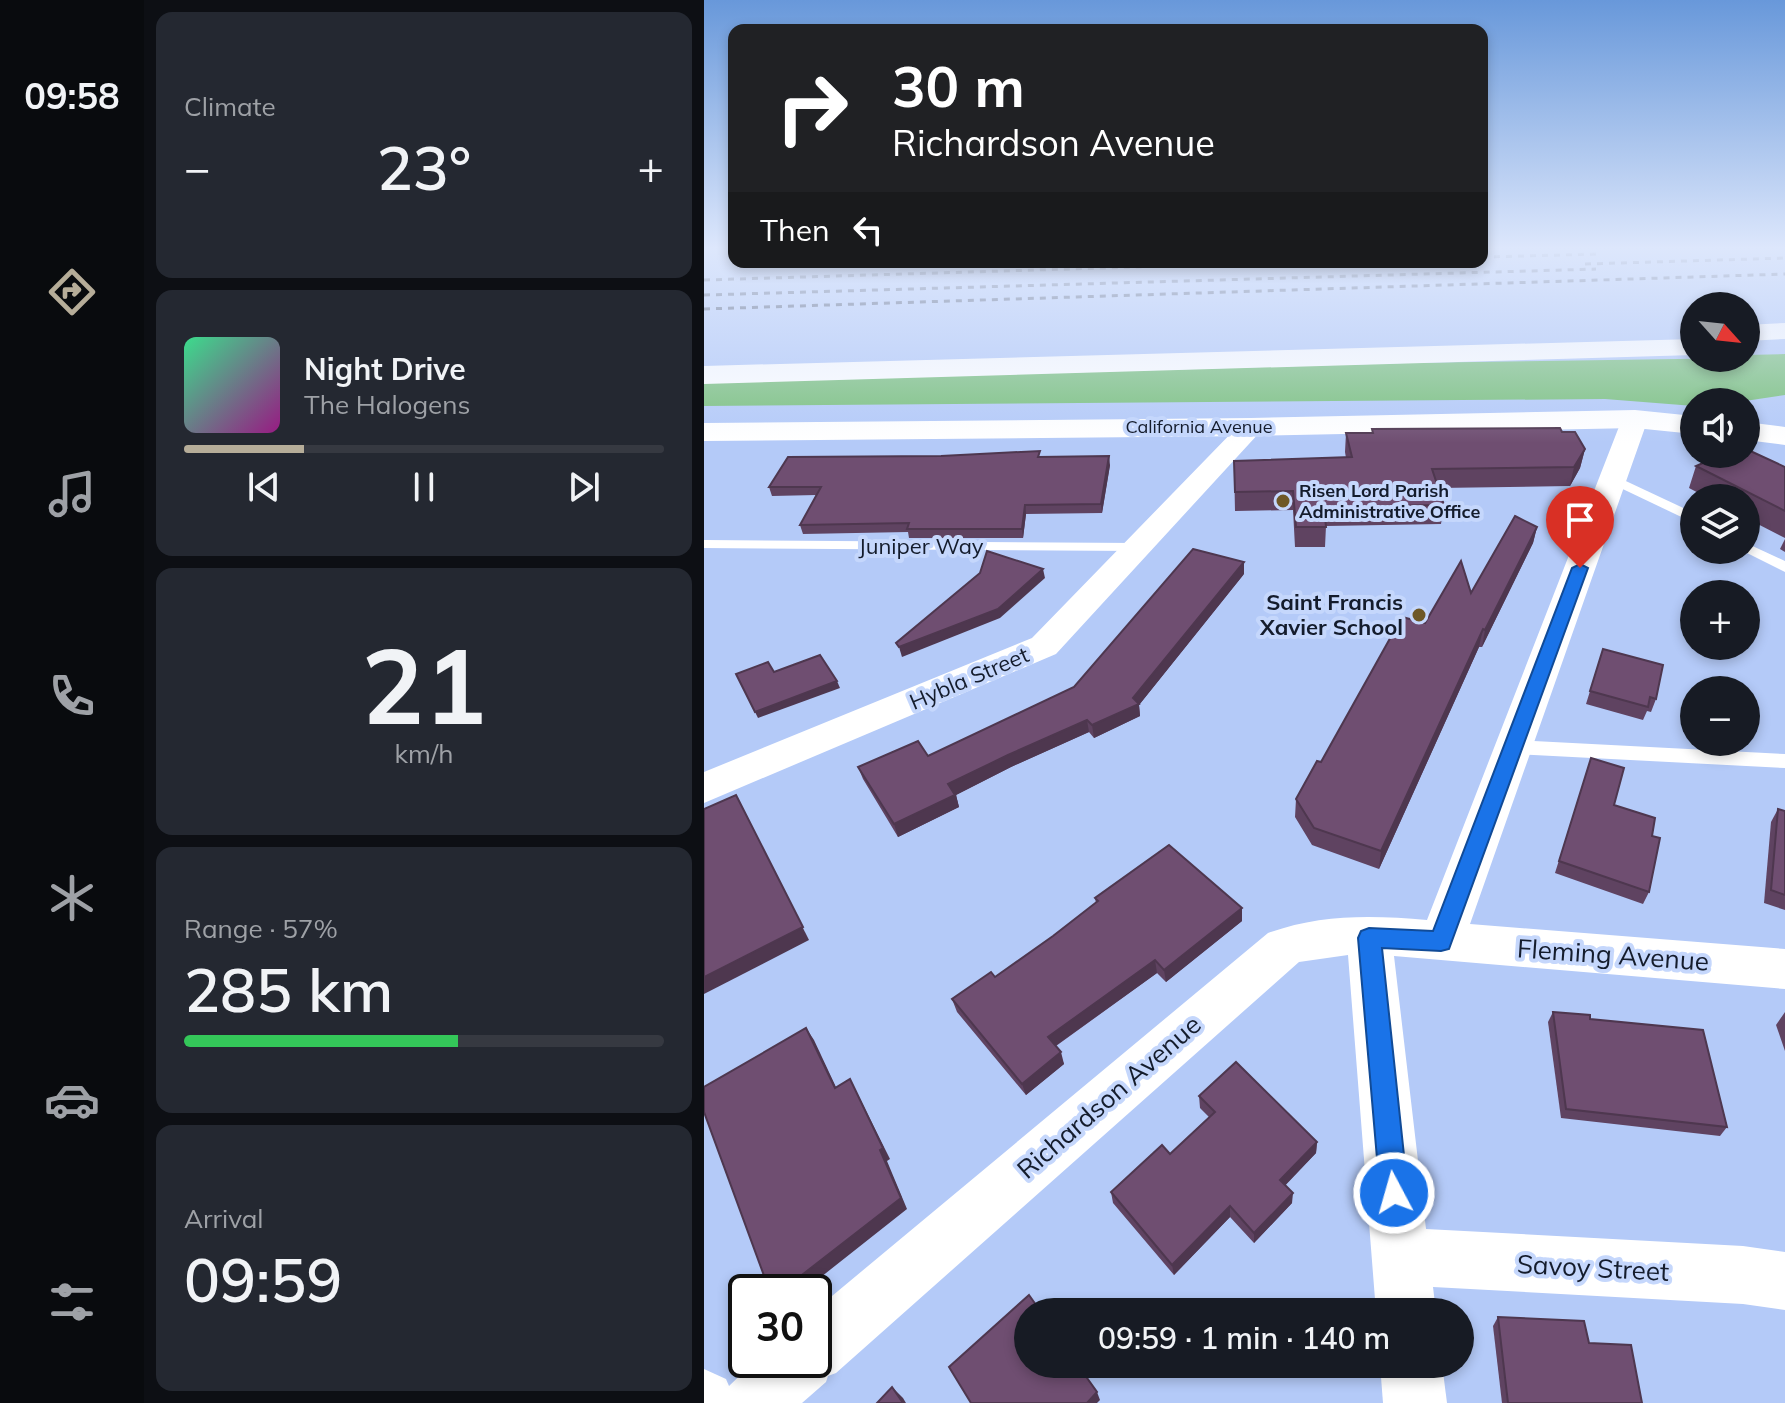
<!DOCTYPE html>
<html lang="en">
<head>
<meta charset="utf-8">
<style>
	:root { --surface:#171b24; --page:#242831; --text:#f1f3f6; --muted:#9ea1a6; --line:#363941; --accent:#b6ad99 }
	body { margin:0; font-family:Mulish,sans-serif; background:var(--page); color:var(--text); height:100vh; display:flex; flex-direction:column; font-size:30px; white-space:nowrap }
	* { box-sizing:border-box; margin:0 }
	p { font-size:26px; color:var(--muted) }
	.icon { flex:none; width:44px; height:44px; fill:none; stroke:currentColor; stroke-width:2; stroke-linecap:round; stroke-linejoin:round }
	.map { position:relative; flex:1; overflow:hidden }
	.sheet { display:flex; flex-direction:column; gap:12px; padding:12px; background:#0d0f14; width:560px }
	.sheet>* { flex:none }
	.hud { position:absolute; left:24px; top:24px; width:760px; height:244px; border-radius:16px; box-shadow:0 4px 12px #0003; background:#202124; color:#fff; overflow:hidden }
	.needle { width:52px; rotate:117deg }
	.tools { position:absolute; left:976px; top:292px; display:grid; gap:16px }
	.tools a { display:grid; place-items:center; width:80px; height:80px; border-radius:50%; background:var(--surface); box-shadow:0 4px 12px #0003; font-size:40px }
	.speed { position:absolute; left:24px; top:1274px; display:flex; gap:16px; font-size:40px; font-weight:700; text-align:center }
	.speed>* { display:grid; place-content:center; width:104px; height:104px; border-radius:50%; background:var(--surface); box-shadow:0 4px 12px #0003; line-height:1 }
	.speed .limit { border:4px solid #111; border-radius:12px; background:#fff; color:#111 }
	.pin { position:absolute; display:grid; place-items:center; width:68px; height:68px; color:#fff; margin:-82px -34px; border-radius:50% 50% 50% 0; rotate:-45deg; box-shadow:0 0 8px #0007 }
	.pin .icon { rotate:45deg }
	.me { position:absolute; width:88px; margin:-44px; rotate:354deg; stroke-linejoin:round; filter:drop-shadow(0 0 6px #0008) }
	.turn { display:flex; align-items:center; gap:28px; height:168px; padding:0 32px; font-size:36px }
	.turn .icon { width:104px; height:104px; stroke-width:2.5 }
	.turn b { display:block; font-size:56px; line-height:68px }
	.then { display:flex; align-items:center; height:76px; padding:0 32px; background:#0003; gap:16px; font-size:30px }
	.big { font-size:60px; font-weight:600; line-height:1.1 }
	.sheet .widget { flex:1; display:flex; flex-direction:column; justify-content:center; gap:12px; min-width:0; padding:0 28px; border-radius:16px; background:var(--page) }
	.sheet .dial { align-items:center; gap:0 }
	.dial b { font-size:104px; line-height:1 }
	.song { display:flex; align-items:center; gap:24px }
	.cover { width:96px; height:96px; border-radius:12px; background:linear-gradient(135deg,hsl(150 70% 55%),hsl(310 70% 35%)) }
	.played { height:8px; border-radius:4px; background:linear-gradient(90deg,var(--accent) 25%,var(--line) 25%) }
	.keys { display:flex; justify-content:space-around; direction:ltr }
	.heat { display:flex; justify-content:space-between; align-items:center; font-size:44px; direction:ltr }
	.charge { height:12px; border-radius:6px; background:linear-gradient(90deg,#34c759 57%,var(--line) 0) }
	.trip { position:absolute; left:310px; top:1298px; width:460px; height:80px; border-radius:40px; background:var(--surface); box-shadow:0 4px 12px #0003; font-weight:600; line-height:80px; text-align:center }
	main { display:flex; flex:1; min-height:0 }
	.menu { display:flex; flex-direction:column; width:144px; justify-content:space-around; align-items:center; background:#090b0e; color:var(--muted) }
	.menu .icon { width:56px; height:56px }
	.menu .current { color:var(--accent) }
	.menu b { font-size:36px; color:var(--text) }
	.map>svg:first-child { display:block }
</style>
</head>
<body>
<main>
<nav class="menu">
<b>09:58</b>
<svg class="icon current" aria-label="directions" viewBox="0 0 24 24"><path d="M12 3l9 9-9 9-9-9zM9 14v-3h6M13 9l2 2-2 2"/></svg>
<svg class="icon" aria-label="music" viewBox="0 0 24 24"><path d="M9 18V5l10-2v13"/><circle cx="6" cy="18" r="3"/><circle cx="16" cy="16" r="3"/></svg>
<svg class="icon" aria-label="phone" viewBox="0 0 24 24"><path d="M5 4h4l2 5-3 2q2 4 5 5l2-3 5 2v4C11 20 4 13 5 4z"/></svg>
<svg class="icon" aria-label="climate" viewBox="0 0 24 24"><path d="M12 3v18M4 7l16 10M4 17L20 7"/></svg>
<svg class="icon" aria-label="car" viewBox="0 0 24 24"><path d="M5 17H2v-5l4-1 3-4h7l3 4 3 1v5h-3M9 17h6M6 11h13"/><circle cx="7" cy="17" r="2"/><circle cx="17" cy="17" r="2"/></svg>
<svg class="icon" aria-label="filters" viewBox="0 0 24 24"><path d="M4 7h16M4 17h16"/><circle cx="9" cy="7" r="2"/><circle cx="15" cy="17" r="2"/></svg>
</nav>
<section class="sheet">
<div class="widget"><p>Climate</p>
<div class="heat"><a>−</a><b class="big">23°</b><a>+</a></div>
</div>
<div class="widget">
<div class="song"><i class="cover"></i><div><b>Night Drive</b><p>The Halogens</p></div></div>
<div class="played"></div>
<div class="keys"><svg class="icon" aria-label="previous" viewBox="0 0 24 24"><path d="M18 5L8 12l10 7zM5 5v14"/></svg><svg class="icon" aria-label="pause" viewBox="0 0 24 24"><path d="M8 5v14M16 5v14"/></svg><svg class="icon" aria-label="next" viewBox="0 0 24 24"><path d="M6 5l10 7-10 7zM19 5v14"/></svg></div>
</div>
<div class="widget dial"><b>21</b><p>km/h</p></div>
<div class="widget"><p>Range · 57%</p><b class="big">285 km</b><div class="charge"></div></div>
<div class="widget"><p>Arrival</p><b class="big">09:59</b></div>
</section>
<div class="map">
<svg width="1081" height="1403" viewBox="0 0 1081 1403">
	<rect width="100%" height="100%" fill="#b4caf8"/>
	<!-- green -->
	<path fill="#7ac07c" d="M1081,354V395L1041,401L1017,399L1015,402H990V406L901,399L0,406V383L702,363L1042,358V355Z"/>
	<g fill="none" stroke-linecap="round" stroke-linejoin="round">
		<!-- lane -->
		<g fill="#fff" fill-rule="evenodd">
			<path d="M909,475L990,513V523L904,482L902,479Z"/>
			<path d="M0,540L433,543L440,547L433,551L0,548Z"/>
			<path d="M1042,543L1081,561V572L1037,550H1042Z"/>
			<path d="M810,740L1081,754V768L810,754L803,752L801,747L803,742Z"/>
		</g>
		<!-- street -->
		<g fill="#fff" fill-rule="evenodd">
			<path d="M931,411L940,414L944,419L766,924L1081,949V989L690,956L722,1229L1039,1246L1081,1252V1310L1039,1304L729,1287L732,1312H672L644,955L595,962L132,1373L124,1376L122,1382L98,1403H0V1369L22,1379L25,1386L52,1360H110V1311L564,933C616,914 668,915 723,920L918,419L922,414Z"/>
			<path d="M547,419L556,422L560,427L556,432L352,654L0,803V772L328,638L538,422Z"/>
			<path d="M676,1364H738L743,1403H679Z"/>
		</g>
		<!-- secondary -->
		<g fill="#fff" fill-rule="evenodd">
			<path d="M931,410L990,416V434L931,428L547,436L0,441V423L547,418Z"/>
			<path d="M1042,422L1081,427V445L1042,440Z"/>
		</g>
		<!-- highway -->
		<g fill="#fff" fill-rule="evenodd">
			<path d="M1081,323V339L1042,341V325Z"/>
			<path d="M990,339V355L0,384V366Z"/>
		</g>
		<!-- rail -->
		<g stroke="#3d4860" stroke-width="3" stroke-dasharray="6 6" stroke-linecap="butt">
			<path d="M778,257L894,254"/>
			<path d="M881,264L1081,258"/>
			<path d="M0,280L597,262"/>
			<path d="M0,295L892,269"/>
			<path d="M0,309L1081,274"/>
		</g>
	</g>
	<!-- wall -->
	<g fill="#5f4361">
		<path d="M120,262H216L215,264L122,267Z"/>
		<path d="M668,429L858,432L881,449L876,468L866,486L734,488L740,505L737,524L622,526L621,547H591L589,510L531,511L530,461L642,458L641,452L642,433H668Z"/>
		<path d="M337,457L406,465L398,513L322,514L319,538H205L204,532L99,534L96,525L112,495L68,496L65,487Z"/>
		<path d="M992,466L1081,467V538L1042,518V498H1004L985,488Z"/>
		<path d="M833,527L829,543L778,647H775L675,869L608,845L591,817L592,799L721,623L767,593Z"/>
		<path d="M1081,539V552L1076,549Z"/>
		<path d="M540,574L435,705L436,716L390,738L385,732L307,767L252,795L255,807L194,837L159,779L154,767L224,756L370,687Z"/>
		<path d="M899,649L952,699L947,712L943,711L939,720L882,704Z"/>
		<path d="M887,758L910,805L948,836L945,892L939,904L851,873Z"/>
		<path d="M1074,809L1081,811V910L1060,903L1067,822Z"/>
		<path d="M391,898L538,921L462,982L453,973L352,1046L360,1064L322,1095L253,1012L248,999L291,977L349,936L392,903Z"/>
		<path d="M849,1012L886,1019L1023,1127L1016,1136L857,1118L844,1022Z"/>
		<path d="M1081,1012V1051L1072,1025Z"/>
		<path d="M495,1096L613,1142L612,1153L581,1185L588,1203L550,1243L526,1217L470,1275L409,1203L407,1192L466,1154L505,1117L496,1108Z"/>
		<path d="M794,1317L938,1403H798L789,1326Z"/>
	</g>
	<!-- shaded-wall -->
	<g fill="#4e374f">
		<path d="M881,449L876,468L866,486L870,467Z"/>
		<path d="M405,456L406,465L398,513L397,504Z"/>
		<path d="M321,505L322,514L319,538L318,529Z"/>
		<path d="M833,527L829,543L778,647L781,630Z"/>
		<path d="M540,562V574L435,705L436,716L390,738L388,725L429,698Z"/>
		<path d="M339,569L341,578L296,618L198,657L195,647Z"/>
		<path d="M779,629L775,647L675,869L677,851Z"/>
		<path d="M133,681L136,688L54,718L51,712Z"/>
		<path d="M383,720L385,732L307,767L252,795L255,807L194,837L190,824L244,784L304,755Z"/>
		<path d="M32,795L105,940L0,994V977Z"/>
		<path d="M538,908V921L462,982L460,970Z"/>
		<path d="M451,960L453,973L347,1049L344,1037Z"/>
		<path d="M102,1028L110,1040L138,1100L131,1088Z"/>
		<path d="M357,1052L360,1064L322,1095L318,1084Z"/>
		<path d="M146,1079L186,1159L183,1161L203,1209L98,1292H76L176,1150Z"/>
		<path d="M613,1142L612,1153L576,1191V1180Z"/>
		<path d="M589,1193L588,1203L550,1243V1233Z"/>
		<path d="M526,1206V1217L470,1275L468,1265Z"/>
		<path d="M188,1387L199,1398L202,1403H199Z"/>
		<path d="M393,1392L396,1400L393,1403H383Z"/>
	</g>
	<!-- building -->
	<g fill="#6f4e71" stroke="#4e374f" stroke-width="2">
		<path d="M856,428L858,432H871L881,449L870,467L728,469L740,505L620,507L622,527H592L589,491L531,492L530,461L648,457L642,433H669L668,429Z"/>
		<path d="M1042,449L1081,467V511L992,466L1019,454H1042Z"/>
		<path d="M336,451L334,457L405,456L397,504L321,505L318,529H203L205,523L96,525L117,487H65L84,457L237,456Z"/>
		<path d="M811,516L833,527L781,630L779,629L677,851L610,828L592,799L613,761L617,762L698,617L721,623L757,561L767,593Z"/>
		<path d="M489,549L540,562L429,698L435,704L388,725L383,720L304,755L244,784L251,795L190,824L154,767L214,741L224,756L370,687Z"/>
		<path d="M283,551L339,569L294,609L195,647L192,643L276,573Z"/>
		<path d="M899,649L959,665L952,699L946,697L944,707L886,691Z"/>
		<path d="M116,655L133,681L51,712L32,674L64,662L70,672Z"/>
		<path d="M887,758L920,768L910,805L951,818L948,836L956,838L945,892L855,861Z"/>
		<path d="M32,795L99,927L0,977V809Z"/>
		<path d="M1074,809L1081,811V895L1067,890Z"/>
		<path d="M465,845L538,908L460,970L451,960L344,1037L357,1052L318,1084L248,999L287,972L291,977L349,936L394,901L391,898Z"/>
		<path d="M849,1012L886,1015V1019L999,1030L1023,1127L862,1109Z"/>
		<path d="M102,1028L131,1088L146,1079L179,1148L176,1150L197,1198L76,1292H66L0,1112V1087Z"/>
		<path d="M532,1062L613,1142L576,1180L589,1193L550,1233L526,1206L468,1265L407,1192L458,1145L466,1154L511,1112L495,1096Z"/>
		<path d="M325,1295L337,1312H324V1364H373L393,1392L383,1403H267L245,1367Z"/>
		<path d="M794,1317L880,1321L885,1343L927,1345L938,1403H804Z"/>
		<path d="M188,1387L199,1403H173Z"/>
	</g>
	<!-- sky -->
	<linearGradient id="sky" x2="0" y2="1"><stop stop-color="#6898da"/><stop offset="0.56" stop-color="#dde7fc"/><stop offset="1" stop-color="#dde7fc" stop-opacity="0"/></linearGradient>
	<rect width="1081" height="443" fill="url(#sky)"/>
	<!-- route -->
	<path fill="#1a73e8" stroke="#114b97" stroke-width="2" d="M876,564L884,568L745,949L737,951L678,948L704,1193L700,1203L690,1207L680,1203L676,1193L654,938L657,931L665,928L729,931L868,568Z"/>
	<!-- markers -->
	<g fill="#6e5827" stroke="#c5d7fc" stroke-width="3">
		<circle cx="579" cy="501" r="8"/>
		<circle cx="715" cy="615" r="8"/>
	</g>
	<g text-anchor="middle" stroke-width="8" stroke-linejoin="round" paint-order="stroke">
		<!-- far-street labels -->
		<g font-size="18" fill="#141c2c" stroke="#c5d7fc">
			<text x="495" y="433">California Avenue</text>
		</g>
		<!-- far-poi labels -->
		<g font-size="18" font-weight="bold" fill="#141c2c" stroke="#c5d7fc" text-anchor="start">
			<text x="595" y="497">Risen Lord Parish<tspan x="595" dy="21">Administrative Office</tspan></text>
		</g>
		<!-- street labels -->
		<g font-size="22" fill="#141c2c" stroke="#c5d7fc">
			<text x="217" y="554">Juniper Way</text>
			<text transform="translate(265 678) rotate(-23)" y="8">Hybla Street</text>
		</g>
		<!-- poi labels -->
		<g font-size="22" font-weight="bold" fill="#141c2c" stroke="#c5d7fc" text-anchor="end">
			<text x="699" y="610">Saint Francis<tspan x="699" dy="25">Xavier School</tspan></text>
		</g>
		<!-- near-street labels -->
		<g font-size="26" fill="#141c2c" stroke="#c5d7fc">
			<text transform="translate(909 955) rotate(4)" y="9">Fleming Avenue</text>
			<text transform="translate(405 1097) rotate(-41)" y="9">Richardson Avenue</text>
			<text transform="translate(889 1268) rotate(3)" y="9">Savoy Street</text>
		</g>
	</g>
</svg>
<div class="tools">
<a><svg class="needle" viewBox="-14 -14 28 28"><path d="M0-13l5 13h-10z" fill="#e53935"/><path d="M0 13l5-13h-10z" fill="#9ea1a6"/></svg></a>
<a><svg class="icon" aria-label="sound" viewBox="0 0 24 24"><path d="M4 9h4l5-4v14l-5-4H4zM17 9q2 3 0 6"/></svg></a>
<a><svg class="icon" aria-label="layers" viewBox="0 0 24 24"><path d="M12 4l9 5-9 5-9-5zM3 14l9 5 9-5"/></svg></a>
<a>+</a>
<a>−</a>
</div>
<div class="speed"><div class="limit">30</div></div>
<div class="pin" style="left:876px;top:568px;background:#d93025"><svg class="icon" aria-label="arrive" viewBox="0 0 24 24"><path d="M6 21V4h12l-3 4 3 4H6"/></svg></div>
<svg class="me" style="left:690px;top:1193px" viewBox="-20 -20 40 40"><circle r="17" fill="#1a73e8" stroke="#fff" stroke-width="3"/><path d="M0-11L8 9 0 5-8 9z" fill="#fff"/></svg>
<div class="trip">09:59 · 1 min · 140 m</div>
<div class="hud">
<div class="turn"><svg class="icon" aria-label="right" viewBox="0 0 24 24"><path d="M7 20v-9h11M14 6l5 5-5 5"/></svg><div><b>30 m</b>Richardson Avenue</div></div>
<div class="then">Then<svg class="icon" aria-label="left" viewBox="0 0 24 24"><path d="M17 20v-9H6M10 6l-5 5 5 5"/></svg></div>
</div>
</div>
</main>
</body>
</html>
